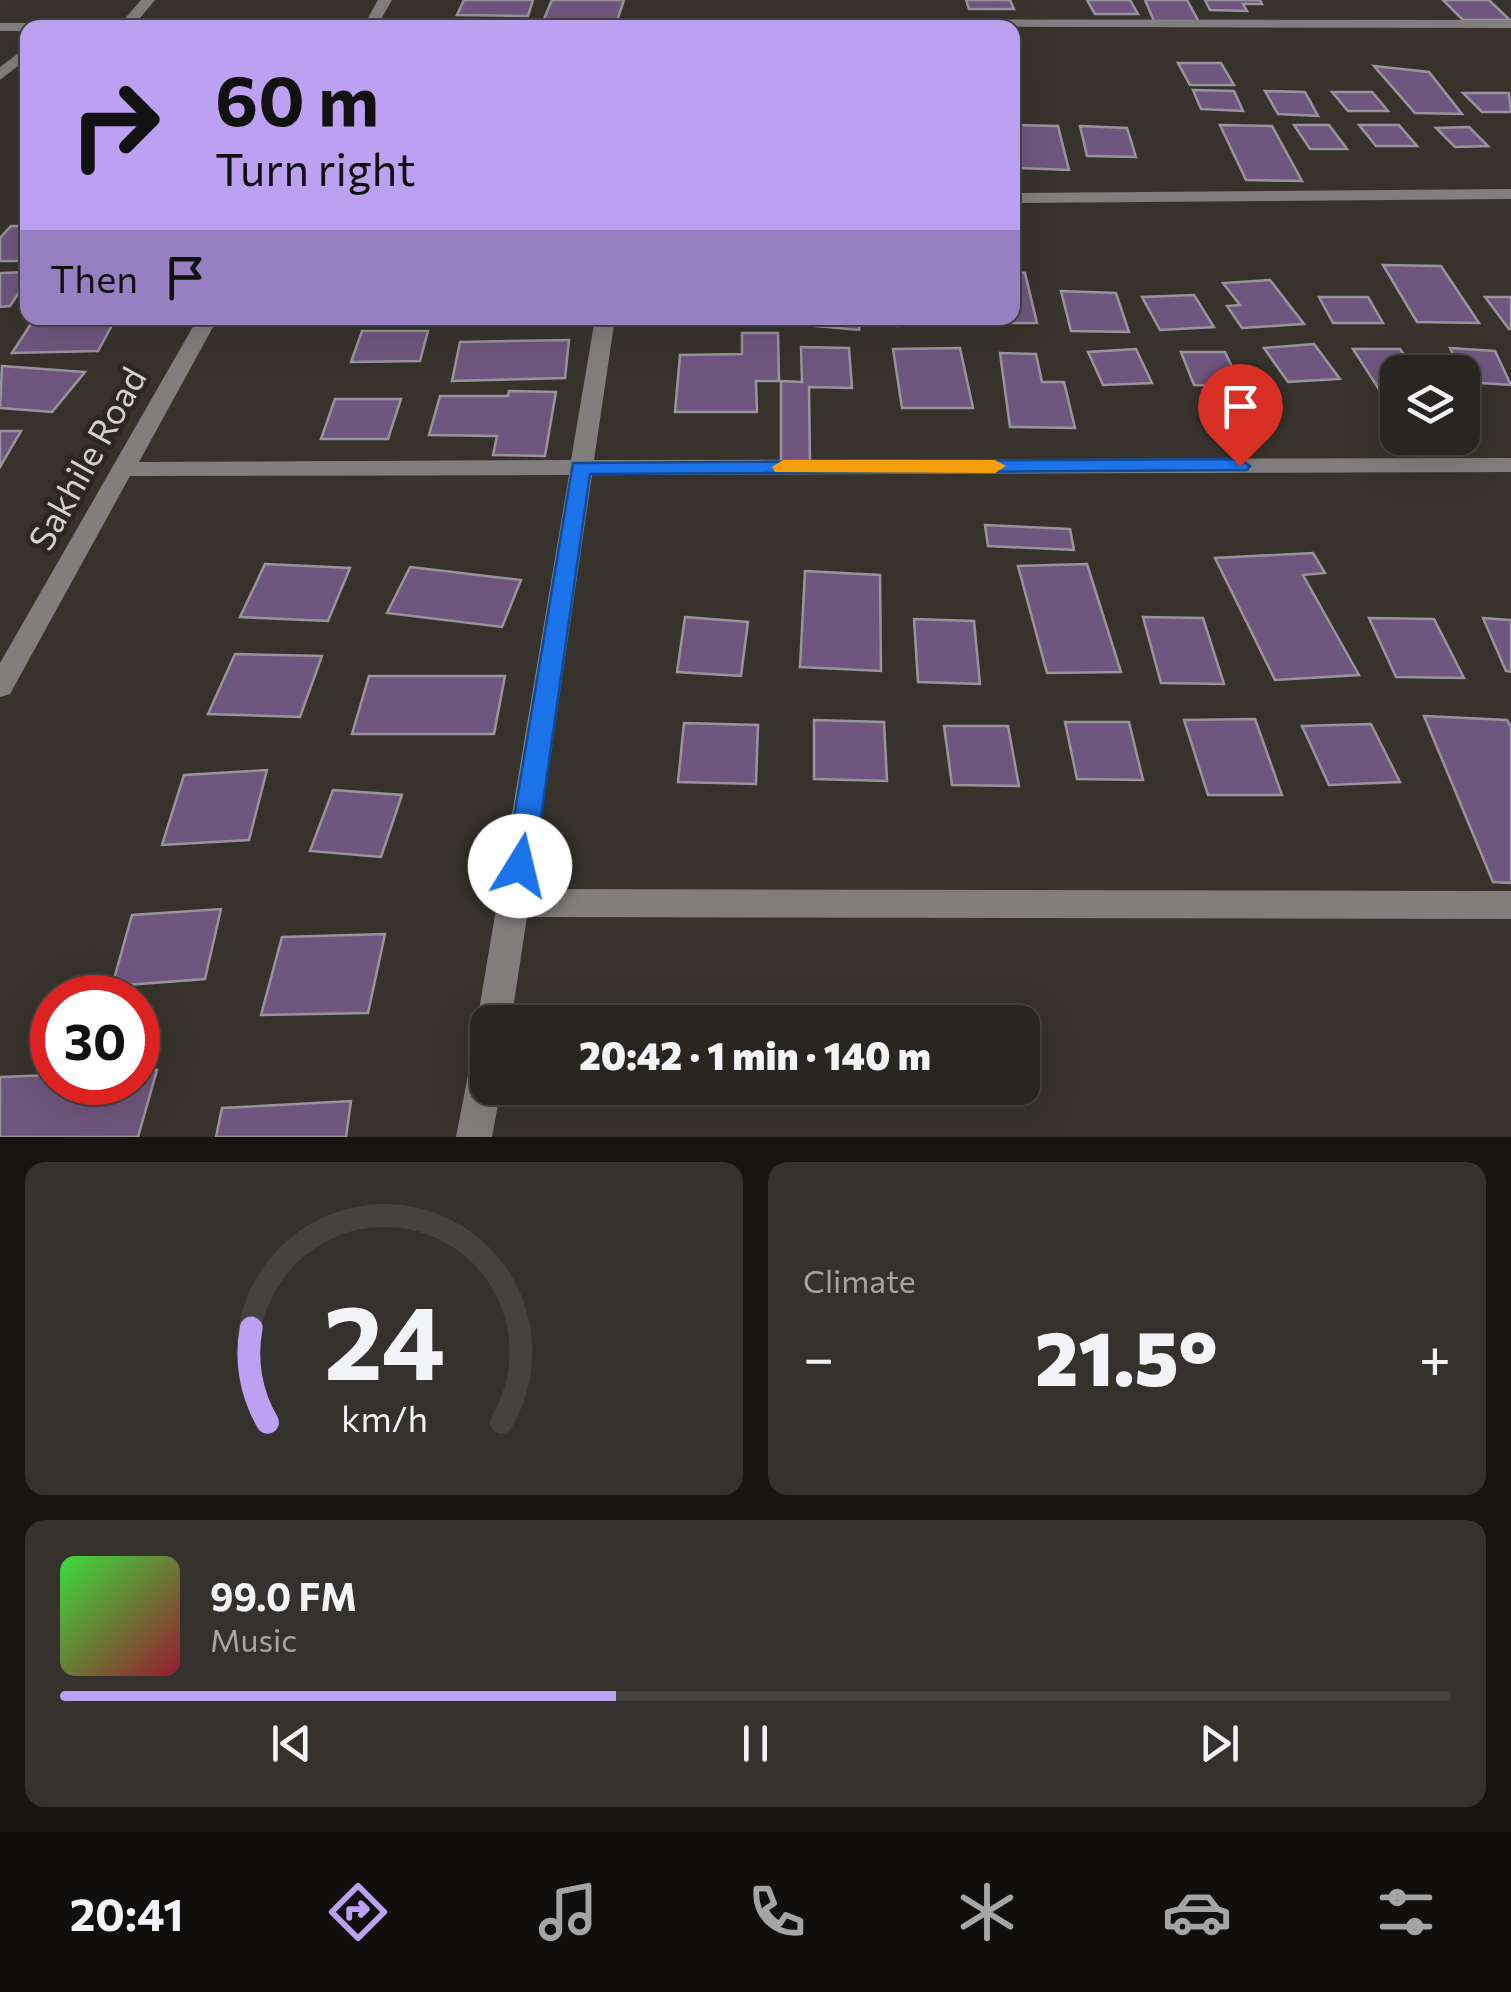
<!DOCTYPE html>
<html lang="en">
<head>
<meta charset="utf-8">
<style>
	:root { --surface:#292621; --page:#35322e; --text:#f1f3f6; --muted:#a5a5a5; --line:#45433f; --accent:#bca0f2 }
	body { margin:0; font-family:Commissioner,sans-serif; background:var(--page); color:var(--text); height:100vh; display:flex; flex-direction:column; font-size:38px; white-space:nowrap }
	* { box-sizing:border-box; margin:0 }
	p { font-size:32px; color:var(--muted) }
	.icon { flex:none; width:55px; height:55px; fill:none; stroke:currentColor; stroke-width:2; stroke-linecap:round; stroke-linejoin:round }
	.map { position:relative; height:1137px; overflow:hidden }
	.side { display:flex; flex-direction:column; gap:25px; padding:25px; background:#171512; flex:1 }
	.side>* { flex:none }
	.guide { position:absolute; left:20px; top:20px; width:1000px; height:305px; border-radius:20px; box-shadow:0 10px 40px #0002,0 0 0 2px var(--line); background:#bca0f2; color:#111; overflow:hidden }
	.buttons { position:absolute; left:1380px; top:355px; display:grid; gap:20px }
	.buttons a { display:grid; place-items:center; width:100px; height:100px; border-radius:20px; background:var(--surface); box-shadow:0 10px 40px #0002,0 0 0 2px var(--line); font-size:50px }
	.speed { position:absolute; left:30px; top:975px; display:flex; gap:20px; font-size:50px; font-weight:700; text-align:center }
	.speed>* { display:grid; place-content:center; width:130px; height:130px; border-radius:50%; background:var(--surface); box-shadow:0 10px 40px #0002,0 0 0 2px var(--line); line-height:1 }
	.speed .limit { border:15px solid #d22; background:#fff; color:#111 }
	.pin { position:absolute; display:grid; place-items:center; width:85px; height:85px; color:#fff; margin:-102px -42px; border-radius:50% 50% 50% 0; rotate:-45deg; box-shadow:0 0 10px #0007 }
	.pin .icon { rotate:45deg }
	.me { position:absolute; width:110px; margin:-55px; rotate:9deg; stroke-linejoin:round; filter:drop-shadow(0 0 8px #0008) }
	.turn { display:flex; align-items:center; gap:35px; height:210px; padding:0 30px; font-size:45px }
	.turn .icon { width:130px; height:130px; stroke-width:2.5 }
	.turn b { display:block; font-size:70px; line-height:85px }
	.then { display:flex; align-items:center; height:95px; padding:0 30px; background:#0003; gap:20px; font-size:38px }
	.big { font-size:75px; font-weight:800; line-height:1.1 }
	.side .card { flex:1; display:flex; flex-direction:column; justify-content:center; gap:15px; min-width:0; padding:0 35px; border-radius:20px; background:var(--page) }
	.side .dial { align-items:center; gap:0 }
	.dial svg { height:260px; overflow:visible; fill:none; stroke:var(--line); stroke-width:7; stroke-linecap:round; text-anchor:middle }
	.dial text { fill:var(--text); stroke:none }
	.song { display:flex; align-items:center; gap:30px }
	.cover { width:120px; height:120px; border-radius:15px; background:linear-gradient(135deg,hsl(120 70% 55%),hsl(350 70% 35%)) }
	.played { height:10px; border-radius:5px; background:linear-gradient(90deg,var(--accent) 40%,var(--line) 40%) }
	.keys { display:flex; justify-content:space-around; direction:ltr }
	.heat { display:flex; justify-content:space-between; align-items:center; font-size:55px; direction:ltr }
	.side .tiles { flex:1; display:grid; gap:25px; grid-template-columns:1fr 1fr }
	.card:last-child { grid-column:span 2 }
	.trip { position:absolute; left:470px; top:1005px; width:570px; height:100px; border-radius:20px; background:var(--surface); box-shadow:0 10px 40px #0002,0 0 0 2px var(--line); font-weight:800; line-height:100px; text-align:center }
	.menu { display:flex; height:160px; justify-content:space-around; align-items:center; background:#100f0d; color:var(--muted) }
	.menu .icon { width:70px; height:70px }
	.menu .current { color:var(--accent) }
	.menu b { font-size:45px; color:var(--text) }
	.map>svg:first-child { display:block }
</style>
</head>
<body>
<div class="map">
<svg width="1511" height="1137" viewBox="0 0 1511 1137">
	<rect width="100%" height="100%" fill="#37332c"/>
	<!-- building -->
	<g fill="#6f567e" stroke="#99949c" stroke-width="2.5">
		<path d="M464,0H533L528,16L457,15Z"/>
		<path d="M552,0H624L617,21L544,19Z"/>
		<path d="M966,0H1010L1014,9H969Z"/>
		<path d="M1087,0H1130L1138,14H1095Z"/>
		<path d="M1145,0H1187L1199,22L1154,21Z"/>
		<path d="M1205,0H1260L1262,4H1243L1247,11L1210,10Z"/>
		<path d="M1443,0H1489L1510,20H1463Z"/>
		<path d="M1178,63H1221L1234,85H1190Z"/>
		<path d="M1374,66L1429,72L1462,114L1415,113Z"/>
		<path d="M1193,90L1234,91L1243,111L1201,109Z"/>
		<path d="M1265,91L1305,92L1318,116L1278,114Z"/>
		<path d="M1332,92H1372L1388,111H1348Z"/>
		<path d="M1463,93H1509L1511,112H1482Z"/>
		<path d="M1012,125L1058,126L1069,170L1020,168Z"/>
		<path d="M1220,125L1272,126L1302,181L1246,180Z"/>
		<path d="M1294,125H1329L1347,149H1310Z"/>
		<path d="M1359,125H1399L1417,146H1376Z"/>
		<path d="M1080,126L1127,128L1136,157L1087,156Z"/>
		<path d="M1469,127L1488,146L1455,147L1436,128Z"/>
		<path d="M11,226H28V261H0V238Z"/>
		<path d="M1383,265L1441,266L1479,323L1417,322Z"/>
		<path d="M28,272V279L10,306L0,307V273Z"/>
		<path d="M1012,272L1025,273L1037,323H977L976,318H1012Z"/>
		<path d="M1270,280L1304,324L1242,328L1227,306L1240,305L1223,283Z"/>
		<path d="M1061,291L1116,293L1129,332L1071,331Z"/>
		<path d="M1194,295L1214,327L1160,330L1142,297Z"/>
		<path d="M1319,297H1368L1383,323H1333Z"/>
		<path d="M1485,297H1511V329H1509Z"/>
		<path d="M116,318L98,351L12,353L34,319Z"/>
		<path d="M805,318H861L859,330L803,325Z"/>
		<path d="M896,318H950L952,323L898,326Z"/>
		<path d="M362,331H428L420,361L351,362Z"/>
		<path d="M742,333H778L779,381H756L757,412H675L680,355L742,354Z"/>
		<path d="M569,340L565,378L452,381L460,342Z"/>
		<path d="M1314,344L1340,379L1288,382L1264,348Z"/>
		<path d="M801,347L849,348L852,388L809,387L810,462H781V381L802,382Z"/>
		<path d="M960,348L973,408H902L893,349Z"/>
		<path d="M1450,348L1495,351L1511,385L1465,382Z"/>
		<path d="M1136,349L1152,383L1103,385L1088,352Z"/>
		<path d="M1353,349H1400L1416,372H1398V408H1391Z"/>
		<path d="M1181,352H1225L1241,386L1194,385Z"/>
		<path d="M1000,353L1036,354L1042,382H1064L1075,428L1010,427Z"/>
		<path d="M2,366L85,372L52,412L0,408Z"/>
		<path d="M509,391L556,392L545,456L493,455L497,436L429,435L440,396H508Z"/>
		<path d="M335,399H401L388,439H321Z"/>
		<path d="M0,431H21L0,467Z"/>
		<path d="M985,525L1070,529L1074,550L988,546Z"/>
		<path d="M1313,553L1325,573L1303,575L1359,675L1275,680L1215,558Z"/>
		<path d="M265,564L350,568L328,621L240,617Z"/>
		<path d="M1087,564L1121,672L1047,673L1018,566Z"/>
		<path d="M410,567L521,580L502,627L387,613Z"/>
		<path d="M805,571L880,575L881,671L800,667Z"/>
		<path d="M685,617L748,622L741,676L677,672Z"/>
		<path d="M1143,617L1203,618L1224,684L1161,683Z"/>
		<path d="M1369,618L1434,619L1464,678L1396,677Z"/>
		<path d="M1483,618L1511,620V672L1506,671Z"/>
		<path d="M914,619L974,621L980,684L918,682Z"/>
		<path d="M235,654L322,656L300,717L208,714Z"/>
		<path d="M369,676H505L494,734H352Z"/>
		<path d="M1424,716L1507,720L1511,727V883L1493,882Z"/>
		<path d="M1255,719L1282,795H1208L1184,720Z"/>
		<path d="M814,720L884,722L887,781L814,779Z"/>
		<path d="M1065,722H1129L1143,780L1077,779Z"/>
		<path d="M684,723L758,725L756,784L678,782Z"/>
		<path d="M1371,724L1400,782L1329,785L1302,726Z"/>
		<path d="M944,726H1008L1019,786L952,785Z"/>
		<path d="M267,770L249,840L162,845L184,775Z"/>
		<path d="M333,790L402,795L381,857L310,851Z"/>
		<path d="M221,909L205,979L112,986L132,915Z"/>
		<path d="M385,934L368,1013L261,1015L282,937Z"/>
		<path d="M157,1070L138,1137H0V1077L52,1075V1082H138V1071Z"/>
		<path d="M351,1101L346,1137H216L222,1108Z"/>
	</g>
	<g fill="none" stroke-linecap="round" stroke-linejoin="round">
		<!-- minor -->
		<g fill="#827e7d" fill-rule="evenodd">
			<path d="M141,0H155L136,23H365L378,0H392L376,28H28V31H0V23H121Z"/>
			<path d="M645,19L1511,20V28L640,26L638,23Z"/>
			<path d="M28,46V58L0,80V67Z"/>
			<path d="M1511,189V199L1012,203V193Z"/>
			<path d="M198,318H218L139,462L571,460L595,318H615L594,460L1511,458V472L592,475L531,889L1511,891V919L527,917L511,1022H488V1036L482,1033L477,1022L569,475L130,476L10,694L0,697V663Z"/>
			<path d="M488,1043V1088H501L492,1137H456L471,1060L476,1048Z"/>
		</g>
	</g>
	<!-- route -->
	<path fill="#1a73e8" stroke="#114b97" stroke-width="2.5" d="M1240,459L1250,466L1247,470L590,474L534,866L530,875L520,879L510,875L506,866L573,463Z"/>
	<!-- slow -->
	<path fill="#f59e0b" d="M783,460H995L1006,466L995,473L775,472L772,467Z"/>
	<g text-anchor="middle" stroke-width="10" stroke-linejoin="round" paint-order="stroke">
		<!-- street labels -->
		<g font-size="35" fill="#d4d1cd" stroke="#2d2922">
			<text transform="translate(88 459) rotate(-61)" y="12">Sakhile Road</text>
		</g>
	</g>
</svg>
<div class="buttons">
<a><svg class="icon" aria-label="layers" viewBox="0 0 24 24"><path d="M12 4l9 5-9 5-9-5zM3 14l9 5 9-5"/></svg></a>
</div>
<div class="speed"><div class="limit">30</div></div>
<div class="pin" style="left:1240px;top:466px;background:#d93025"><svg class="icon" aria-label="arrive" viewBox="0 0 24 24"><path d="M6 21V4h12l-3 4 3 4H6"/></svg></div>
<svg class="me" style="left:520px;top:866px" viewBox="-20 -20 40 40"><circle r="19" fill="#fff"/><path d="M0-13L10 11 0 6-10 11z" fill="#1a73e8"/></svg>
<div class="trip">20:42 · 1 min · 140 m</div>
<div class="guide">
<div class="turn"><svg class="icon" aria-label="right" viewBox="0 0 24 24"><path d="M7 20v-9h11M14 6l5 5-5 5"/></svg><div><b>60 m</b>Turn right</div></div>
<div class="then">Then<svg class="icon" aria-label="arrive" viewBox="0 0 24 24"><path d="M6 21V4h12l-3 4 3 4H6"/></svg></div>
</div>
</div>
<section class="side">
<div class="tiles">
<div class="card dial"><svg viewBox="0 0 100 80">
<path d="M14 69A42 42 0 1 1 86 69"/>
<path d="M14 69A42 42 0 0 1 9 40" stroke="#bca0f2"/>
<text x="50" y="56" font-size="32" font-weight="700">24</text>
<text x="50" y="72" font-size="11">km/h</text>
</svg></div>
<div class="card"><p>Climate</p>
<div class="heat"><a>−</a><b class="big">21.5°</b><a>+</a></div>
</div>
<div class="card">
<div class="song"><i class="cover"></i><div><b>99.0 FM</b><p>Music</p></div></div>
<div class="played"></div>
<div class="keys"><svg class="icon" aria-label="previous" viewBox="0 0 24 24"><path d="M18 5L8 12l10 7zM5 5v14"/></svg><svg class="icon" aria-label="pause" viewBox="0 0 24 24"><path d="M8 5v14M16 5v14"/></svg><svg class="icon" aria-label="next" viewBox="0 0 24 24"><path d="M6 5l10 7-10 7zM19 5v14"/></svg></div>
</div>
</div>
</section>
<nav class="menu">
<b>20:41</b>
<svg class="icon current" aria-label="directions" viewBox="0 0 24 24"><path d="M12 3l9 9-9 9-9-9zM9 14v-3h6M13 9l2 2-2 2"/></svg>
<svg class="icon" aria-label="music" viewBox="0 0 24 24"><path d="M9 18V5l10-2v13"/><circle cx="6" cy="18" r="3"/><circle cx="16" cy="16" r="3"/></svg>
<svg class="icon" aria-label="phone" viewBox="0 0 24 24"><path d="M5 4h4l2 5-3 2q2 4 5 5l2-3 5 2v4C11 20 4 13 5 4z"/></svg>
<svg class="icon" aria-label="climate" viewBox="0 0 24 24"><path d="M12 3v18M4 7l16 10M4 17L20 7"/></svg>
<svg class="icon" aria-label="car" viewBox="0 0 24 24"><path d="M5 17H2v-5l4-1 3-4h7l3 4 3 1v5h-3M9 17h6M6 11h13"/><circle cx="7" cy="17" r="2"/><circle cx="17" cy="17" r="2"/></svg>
<svg class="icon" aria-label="filters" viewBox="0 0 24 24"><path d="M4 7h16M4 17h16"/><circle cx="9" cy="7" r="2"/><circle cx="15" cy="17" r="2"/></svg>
</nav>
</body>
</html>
